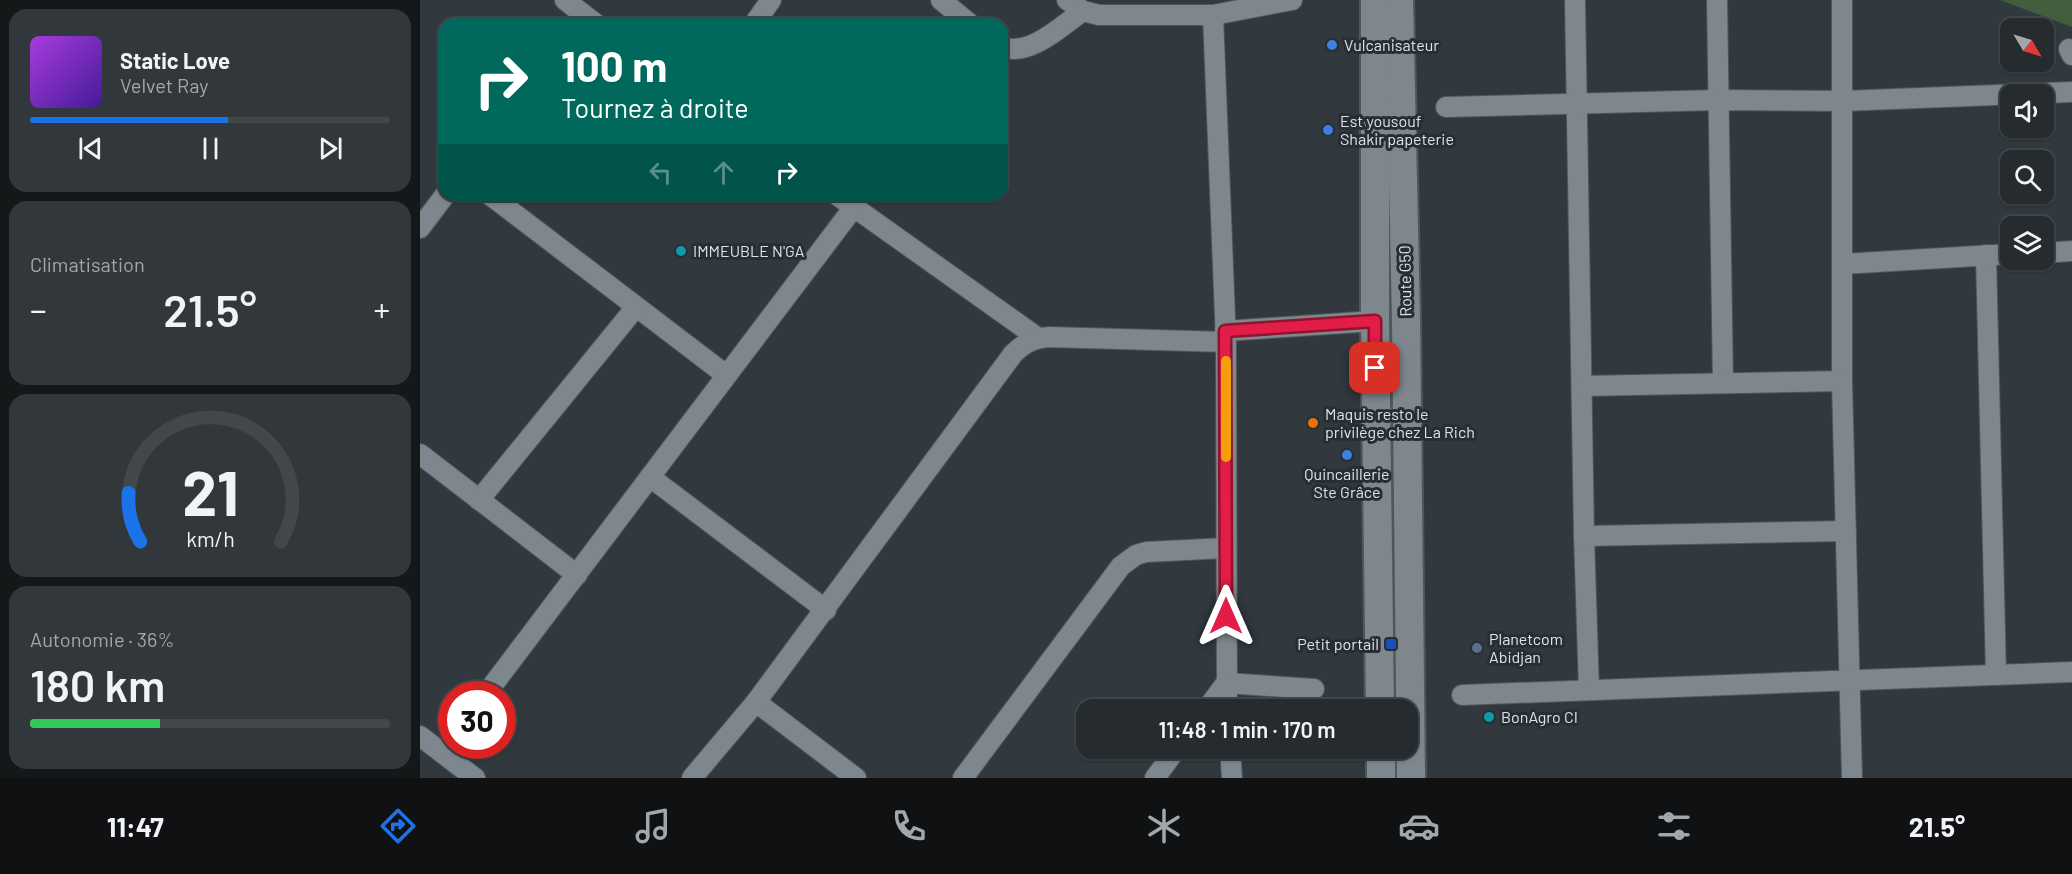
<!DOCTYPE html>
<html lang="fr">
<head>
<meta charset="utf-8">
<style>
	:root { --surface:#252b2e; --page:#31373a; --text:#f1f3f6; --muted:#a3a7aa; --line:#42474a; --accent:#1a73e8 }
	body { margin:0; font-family:Barlow,sans-serif; background:var(--page); color:var(--text); height:100vh; display:flex; flex-direction:column; font-size:22px; white-space:nowrap }
	* { box-sizing:border-box; margin:0 }
	p { font-size:20px; color:var(--muted) }
	.icon { flex:none; width:33px; height:33px; fill:none; stroke:currentColor; stroke-width:2; stroke-linecap:round; stroke-linejoin:round }
	.map { position:relative; flex:1; overflow:hidden }
	.side { display:flex; flex-direction:column; gap:9px; padding:9px; background:#141819; width:420px }
	.side>* { flex:none }
	.hud { position:absolute; left:18px; top:18px; width:570px; height:183px; border-radius:18px; box-shadow:0 2px 4px #0004,0 0 0 2px var(--line); background:#00695c; color:#fff; overflow:hidden }
	.needle { width:39px; rotate:128deg }
	.tools { position:absolute; left:1580px; top:18px; display:grid; gap:12px }
	.tools a { display:grid; place-items:center; width:54px; height:54px; border-radius:12px; background:var(--surface); box-shadow:0 2px 4px #0004,0 0 0 2px var(--line); font-size:30px }
	.speed { position:absolute; left:18px; top:681px; display:flex; gap:12px; font-size:30px; font-weight:700; text-align:center }
	.speed>* { display:grid; place-content:center; width:78px; height:78px; border-radius:50%; background:var(--surface); box-shadow:0 2px 4px #0004,0 0 0 2px var(--line); line-height:1 }
	.speed .limit { border:9px solid #d22; background:#fff; color:#111 }
	.pin { position:absolute; display:grid; place-items:center; width:51px; height:51px; color:#fff; margin:-26px; border-radius:12px; box-shadow:0 3px 9px #0006 }
	.me { position:absolute; width:66px; margin:-33px; rotate:0deg; stroke-linejoin:round; filter:drop-shadow(0 0 4px #0008) }
	.turn { display:flex; align-items:center; gap:21px; height:126px; padding:0 24px; font-size:27px }
	.turn .icon { width:78px; height:78px; stroke-width:2.5 }
	.turn b { display:block; font-size:42px; line-height:51px }
	.lanes { display:flex; align-items:center; height:57px; padding:0 24px; background:#0003; justify-content:center; gap:30px; direction:ltr }
	.lanes .off { opacity:.35 }
	.big { font-size:45px; font-weight:600; line-height:1.1 }
	.side .tile { flex:1; display:flex; flex-direction:column; justify-content:center; gap:9px; min-width:0; padding:0 21px; border-radius:18px; background:var(--page) }
	.side .dial { align-items:center; gap:0 }
	.dial svg { height:156px; overflow:visible; fill:none; stroke:var(--line); stroke-width:7; stroke-linecap:round; text-anchor:middle }
	.dial text { fill:var(--text); stroke:none }
	.song { display:flex; align-items:center; gap:18px }
	.cover { width:72px; height:72px; border-radius:9px; background:linear-gradient(135deg,hsl(280 70% 55%),hsl(260 70% 35%)) }
	.played { height:6px; border-radius:3px; background:linear-gradient(90deg,var(--accent) 55%,var(--line) 55%) }
	.keys { display:flex; justify-content:space-around; direction:ltr }
	.heat { display:flex; justify-content:space-between; align-items:center; font-size:33px; direction:ltr }
	.charge { height:9px; border-radius:4px; background:linear-gradient(90deg,#34c759 36%,var(--line) 0) }
	.trip { position:absolute; left:656px; top:699px; width:342px; height:60px; border-radius:18px; background:var(--surface); box-shadow:0 2px 4px #0004,0 0 0 2px var(--line); font-weight:600; line-height:60px; text-align:center }
	.menu { display:flex; height:96px; justify-content:space-around; align-items:center; background:#0f1112; color:var(--muted) }
	.menu .icon { width:42px; height:42px }
	.menu .on { color:var(--accent) }
	.menu b { font-size:27px; color:var(--text) }
	main { display:flex; flex:1; min-height:0 }
	.map>svg:first-child { display:block }
</style>
</head>
<body>
<main>
<section class="side">
<div class="tile">
<div class="song"><i class="cover"></i><div><b>Static Love</b><p>Velvet Ray</p></div></div>
<div class="played"></div>
<div class="keys"><svg class="icon" aria-label="previous" viewBox="0 0 24 24"><path d="M18 5L8 12l10 7zM5 5v14"/></svg><svg class="icon" aria-label="pause" viewBox="0 0 24 24"><path d="M8 5v14M16 5v14"/></svg><svg class="icon" aria-label="next" viewBox="0 0 24 24"><path d="M6 5l10 7-10 7zM19 5v14"/></svg></div>
</div>
<div class="tile"><p>Climatisation</p>
<div class="heat"><a>−</a><b class="big">21.5°</b><a>+</a></div>
</div>
<div class="tile dial"><svg viewBox="0 0 100 80">
<path d="M14 69A42 42 0 1 1 86 69"/>
<path d="M14 69A42 42 0 0 1 8 44" stroke="#1a73e8"/>
<text x="50" y="56" font-size="32" font-weight="700">21</text>
<text x="50" y="72" font-size="11">km/h</text>
</svg></div>
<div class="tile"><p>Autonomie · 36%</p><b class="big">180 km</b><div class="charge"></div></div>
</section>
<div class="map">
<svg width="1652" height="778" viewBox="0 0 1652 778">
	<rect width="100%" height="100%" fill="#31393e"/>
	<!-- green -->
	<path fill="#435e3f" d="M1580,0H1652V27Z"/>
	<g fill="none" stroke-linecap="round" stroke-linejoin="round">
		<defs>
			<g id="street">
				<path d="M145,0L176,24"/>
				<path d="M521,0L550,24"/>
				<path d="M647,0L663,11L679,15H793L872,0"/>
				<path d="M1155,0L1164,536L1169,690"/>
				<path d="M1297,0L1303,383"/>
				<path d="M1422,0V381L1432,778"/>
				<path d="M793,15L806,342L807,710"/>
				<path d="M334,24L351,0"/>
				<path d="M582,47C610,57 641,26 663,11"/>
				<path d="M1649,49L1652,55"/>
				<path d="M1026,107L1298,100L1423,101L1652,92"/>
				<path d="M70,195L306,375"/>
				<path d="M417,195L618,338"/>
				<path d="M0,228L25,195"/>
				<path d="M1623,253L1652,251"/>
				<path d="M1566,255L1576,675"/>
				<path d="M1422,264L1590,254"/>
				<path d="M805,331L955,321"/>
				<path d="M1162,386L1422,381"/>
				<path d="M0,454L157,575"/>
				<path d="M230,477L406,610"/>
				<path d="M59,500L216,307"/>
				<path d="M1164,536L1426,531"/>
				<path d="M66,694L434,207"/>
				<path d="M1042,695L1652,672"/>
				<path d="M336,702L436,778"/>
				<path d="M786,710L806,683L894,689"/>
				<path d="M0,736L55,778"/>
				<path d="M810,748L812,778"/>
				<path d="M272,778L336,702L593,354C604,343 614,338 629,337L806,342"/>
				<path d="M543,778L701,566L716,555L726,552L806,548"/>
				<path d="M735,778L757,748"/>
			</g>
			<g id="secondary">
				<path d="M955,0V321L960,710"/>
				<path d="M979,0L986,318L991,778"/>
				<path d="M961,748V778"/>
			</g>
		</defs>
		<!-- street casing -->
		<use href="#street" stroke="#50575b" stroke-width="22"/>
		<!-- secondary casing -->
		<use href="#secondary" stroke="#50575b" stroke-width="32"/>
		<!-- street -->
		<use href="#street" stroke="#7f878e" stroke-width="20"/>
		<!-- secondary -->
		<use href="#secondary" stroke="#7f878e" stroke-width="28"/>
	</g>
	<g fill="none" stroke-linecap="round" stroke-linejoin="round">
		<defs>
			<path id="route" d="M806,616L805,331L955,321V368"/>
		</defs>
		<!-- route casing -->
		<use href="#route" stroke="#92132f" stroke-width="15"/>
		<!-- route -->
		<use href="#route" stroke="#e11d48" stroke-width="10"/>
		<!-- slow -->
		<path stroke="#f59e0b" stroke-width="10" d="M806,361V457"/>
	</g>
	<!-- markers -->
	<g fill="#3f7fe0" stroke="#272e34" stroke-width="2">
		<circle cx="912" cy="45" r="6"/>
		<circle cx="908" cy="130" r="6"/>
		<circle cx="927" cy="455" r="6"/>
	</g>
	<g fill="#0f9aa8" stroke="#272e34" stroke-width="2">
		<circle cx="261" cy="251" r="6"/>
		<circle cx="1069" cy="717" r="6"/>
	</g>
	<circle fill="#e8710a" stroke="#272e34" stroke-width="2" cx="893" cy="423" r="6"/>
	<rect fill="#1a4fb4" stroke="#272e34" stroke-width="2" x="965" y="638" width="12" height="12" rx="3"/>
	<circle fill="#5c6f8a" stroke="#272e34" stroke-width="2" cx="1057" cy="648" r="6"/>
	<g text-anchor="middle" stroke-width="6" stroke-linejoin="round" paint-order="stroke">
		<!-- poi labels -->
		<g font-size="16" fill="#dfe3e7" stroke="#272e34" text-anchor="start">
			<text x="924" y="51">Vulcanisateur</text>
			<text x="920" y="127">Est yousouf<tspan x="920" dy="18">Shakir papeterie</tspan></text>
			<text x="273" y="257">IMMEUBLE N'GA</text>
			<text x="905" y="420">Maquis resto le<tspan x="905" dy="18">privilège chez La Rich</tspan></text>
			<text x="927" y="480" text-anchor="middle">Quincaillerie<tspan x="927" dy="18">Ste Grâce</tspan></text>
			<text x="1069" y="645">Planetcom<tspan x="1069" dy="18">Abidjan</tspan></text>
			<text x="959" y="650" text-anchor="end">Petit portail</text>
			<text x="1081" y="723">BonAgro CI</text>
		</g>
		<!-- street labels -->
		<g font-size="16" fill="#dfe3e7" stroke="#272e34">
			<text transform="translate(985 281) rotate(-91)" y="6">Route G50</text>
		</g>
	</g>
</svg>
<div class="tools">
<a><svg class="needle" viewBox="-14 -14 28 28"><path d="M0-13l5 13h-10z" fill="#e53935"/><path d="M0 13l5-13h-10z" fill="#a3a7aa"/></svg></a>
<a><svg class="icon" aria-label="sound" viewBox="0 0 24 24"><path d="M4 9h4l5-4v14l-5-4H4zM17 9q2 3 0 6"/></svg></a>
<a><svg class="icon" aria-label="search" viewBox="0 0 24 24"><circle cx="10" cy="10" r="6"/><path d="M15 15l6 6"/></svg></a>
<a><svg class="icon" aria-label="layers" viewBox="0 0 24 24"><path d="M12 4l9 5-9 5-9-5zM3 14l9 5 9-5"/></svg></a>
</div>
<div class="speed"><div class="limit">30</div></div>
<div class="pin" style="left:955px;top:368px;background:#d93025"><svg class="icon" aria-label="arrive" viewBox="0 0 24 24"><path d="M6 21V4h12l-3 4 3 4H6"/></svg></div>
<svg class="me" style="left:806px;top:616px" viewBox="-20 -20 40 40"><path d="M0-17L14 15 0 8-14 15z" fill="#e11d48" stroke="#fff" stroke-width="4"/></svg>
<div class="trip">11:48 · 1 min · 170 m</div>
<div class="hud">
<div class="turn"><svg class="icon" aria-label="right" viewBox="0 0 24 24"><path d="M7 20v-9h11M14 6l5 5-5 5"/></svg><div><b>100 m</b>Tournez à droite</div></div>
<div class="lanes"><svg class="icon off" aria-label="left" viewBox="0 0 24 24"><path d="M17 20v-9H6M10 6l-5 5 5 5"/></svg><svg class="icon off" aria-label="ahead" viewBox="0 0 24 24"><path d="M12 20V5M6 11l6-6 6 6"/></svg><svg class="icon" aria-label="right" viewBox="0 0 24 24"><path d="M7 20v-9h11M14 6l5 5-5 5"/></svg></div>
</div>
</div>
</main>
<nav class="menu">
<b>11:47</b>
<svg class="icon on" aria-label="directions" viewBox="0 0 24 24"><path d="M12 3l9 9-9 9-9-9zM9 14v-3h6M13 9l2 2-2 2"/></svg>
<svg class="icon" aria-label="music" viewBox="0 0 24 24"><path d="M9 18V5l10-2v13"/><circle cx="6" cy="18" r="3"/><circle cx="16" cy="16" r="3"/></svg>
<svg class="icon" aria-label="phone" viewBox="0 0 24 24"><path d="M5 4h4l2 5-3 2q2 4 5 5l2-3 5 2v4C11 20 4 13 5 4z"/></svg>
<svg class="icon" aria-label="climate" viewBox="0 0 24 24"><path d="M12 3v18M4 7l16 10M4 17L20 7"/></svg>
<svg class="icon" aria-label="car" viewBox="0 0 24 24"><path d="M5 17H2v-5l4-1 3-4h7l3 4 3 1v5h-3M9 17h6M6 11h13"/><circle cx="7" cy="17" r="2"/><circle cx="17" cy="17" r="2"/></svg>
<svg class="icon" aria-label="filters" viewBox="0 0 24 24"><path d="M4 7h16M4 17h16"/><circle cx="9" cy="7" r="2"/><circle cx="15" cy="17" r="2"/></svg>
<b>21.5°</b>
</nav>
</body>
</html>
